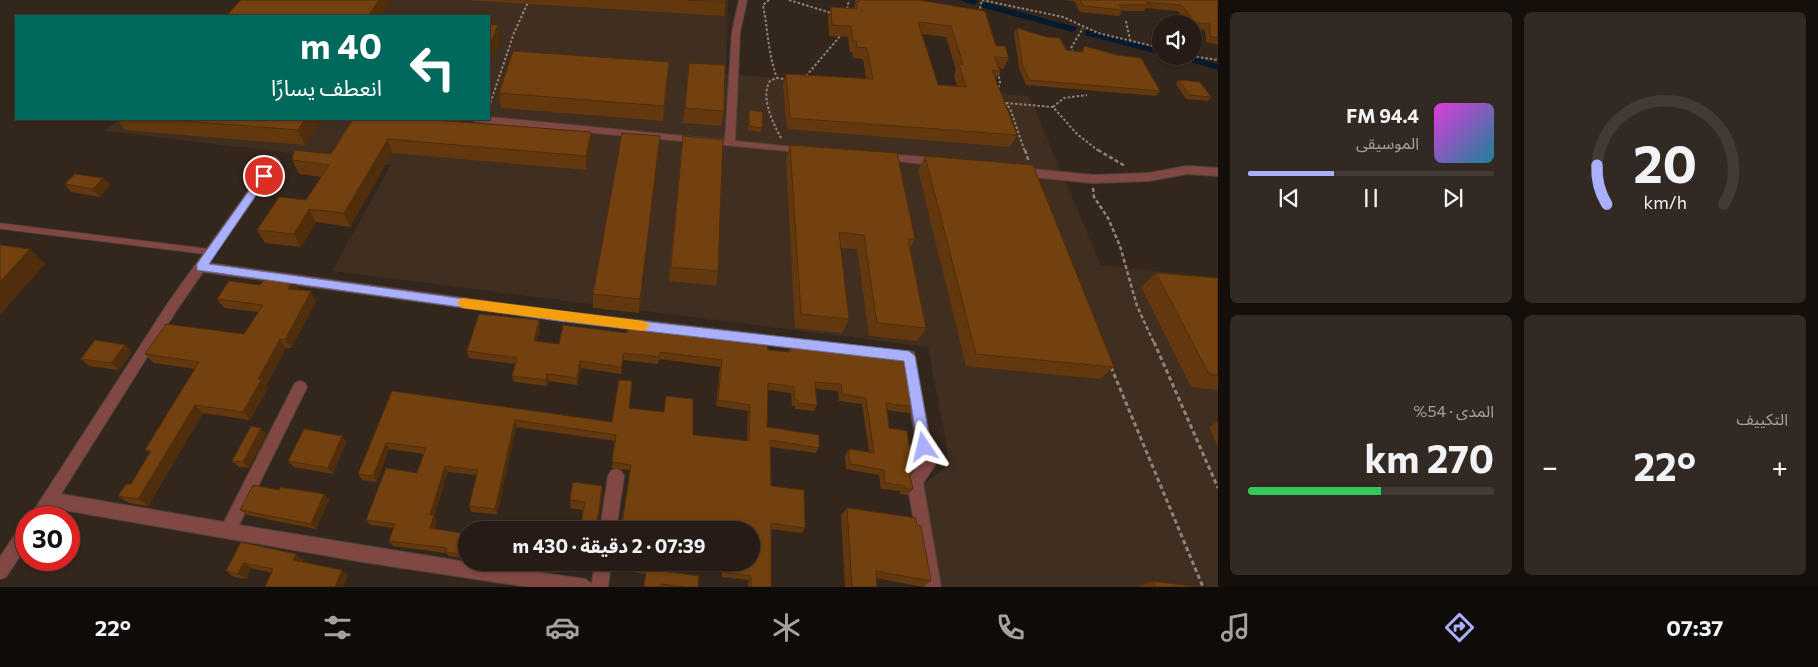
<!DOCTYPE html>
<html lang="ar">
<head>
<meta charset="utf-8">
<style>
	:root { --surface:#261c15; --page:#322922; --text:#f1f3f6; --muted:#a4a1a0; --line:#423a34; --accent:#aab0fb }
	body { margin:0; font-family:Commissioner,"Noto Sans Arabic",sans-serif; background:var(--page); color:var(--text); direction:rtl; height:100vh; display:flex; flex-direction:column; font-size:19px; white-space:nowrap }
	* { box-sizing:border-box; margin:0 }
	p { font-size:16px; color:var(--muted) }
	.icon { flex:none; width:28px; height:28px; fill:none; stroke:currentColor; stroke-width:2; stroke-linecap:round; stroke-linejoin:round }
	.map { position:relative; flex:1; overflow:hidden; direction:ltr }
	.details { display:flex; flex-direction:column; gap:12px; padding:12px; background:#150f0c; width:600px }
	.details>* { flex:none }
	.guide { position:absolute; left:15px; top:15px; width:475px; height:105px; border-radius:0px; box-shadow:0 1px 4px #0004,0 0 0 1px var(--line); direction:rtl; background:#00695c; color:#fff; overflow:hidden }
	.controls { position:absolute; left:1152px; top:15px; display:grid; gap:10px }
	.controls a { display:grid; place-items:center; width:50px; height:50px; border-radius:50%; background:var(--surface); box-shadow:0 1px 4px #0004,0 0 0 1px var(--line); font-size:25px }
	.speed { position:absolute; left:15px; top:506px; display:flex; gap:10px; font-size:25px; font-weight:700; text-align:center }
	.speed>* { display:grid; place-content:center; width:65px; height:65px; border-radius:50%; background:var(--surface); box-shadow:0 1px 4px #0004,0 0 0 1px var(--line); line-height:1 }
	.speed .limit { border:8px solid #d22; background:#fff; color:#111 }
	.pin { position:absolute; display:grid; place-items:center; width:42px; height:42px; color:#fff; margin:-21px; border:2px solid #fff; border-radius:50%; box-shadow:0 1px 5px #0007 }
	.me { position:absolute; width:55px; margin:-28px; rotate:350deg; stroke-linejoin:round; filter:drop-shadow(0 0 4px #0008) }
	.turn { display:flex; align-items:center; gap:18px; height:105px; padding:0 25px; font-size:22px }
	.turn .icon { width:65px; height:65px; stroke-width:2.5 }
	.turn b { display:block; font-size:35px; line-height:42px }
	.big { font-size:38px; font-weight:700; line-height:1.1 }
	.details .card { flex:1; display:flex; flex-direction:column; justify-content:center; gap:8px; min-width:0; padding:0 18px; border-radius:8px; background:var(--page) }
	.details .dial { align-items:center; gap:0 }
	.dial svg { height:130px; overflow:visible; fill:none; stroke:var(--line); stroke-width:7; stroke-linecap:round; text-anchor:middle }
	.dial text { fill:var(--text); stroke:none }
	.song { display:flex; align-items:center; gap:15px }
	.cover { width:60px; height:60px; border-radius:8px; background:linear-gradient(135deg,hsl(300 70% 55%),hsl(190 70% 35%)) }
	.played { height:5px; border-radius:2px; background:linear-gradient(90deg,var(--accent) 35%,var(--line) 35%) }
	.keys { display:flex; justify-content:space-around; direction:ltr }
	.heat { display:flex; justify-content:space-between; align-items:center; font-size:28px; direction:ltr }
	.charge { height:8px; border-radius:4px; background:linear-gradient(90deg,#34c759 54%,var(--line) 0) }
	.details .tiles { flex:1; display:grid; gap:12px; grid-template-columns:repeat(2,1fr) }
	.trip { position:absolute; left:458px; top:521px; width:302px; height:50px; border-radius:25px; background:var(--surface); box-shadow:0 1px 4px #0004,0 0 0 1px var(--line); font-weight:700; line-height:50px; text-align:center; direction:rtl }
	.tab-bar { display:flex; height:80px; justify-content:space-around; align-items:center; background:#0f0b08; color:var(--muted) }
	.tab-bar .icon { width:35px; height:35px }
	.tab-bar .current { color:var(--accent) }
	.tab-bar b { font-size:22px; color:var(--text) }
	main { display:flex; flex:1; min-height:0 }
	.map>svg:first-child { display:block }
</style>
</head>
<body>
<main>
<section class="details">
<div class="tiles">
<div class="card dial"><svg viewBox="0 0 100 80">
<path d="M14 69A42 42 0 1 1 86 69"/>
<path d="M14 69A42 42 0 0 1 8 45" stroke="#aab0fb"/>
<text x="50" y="56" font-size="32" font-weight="700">20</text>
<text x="50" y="72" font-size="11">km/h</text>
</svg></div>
<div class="card">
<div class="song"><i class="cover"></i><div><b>94.4 FM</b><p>الموسيقى</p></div></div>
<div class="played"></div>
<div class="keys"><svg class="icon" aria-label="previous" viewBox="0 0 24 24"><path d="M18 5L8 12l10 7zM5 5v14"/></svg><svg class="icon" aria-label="pause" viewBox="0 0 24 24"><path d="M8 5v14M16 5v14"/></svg><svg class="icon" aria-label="next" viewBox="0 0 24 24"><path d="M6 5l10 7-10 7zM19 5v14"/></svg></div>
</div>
<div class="card"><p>التكييف</p>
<div class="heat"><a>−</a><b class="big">22°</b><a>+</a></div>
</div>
<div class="card"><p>المدى · 54%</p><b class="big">270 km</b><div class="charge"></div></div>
</div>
</section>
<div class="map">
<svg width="1218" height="587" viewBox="0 0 1218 587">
	<rect width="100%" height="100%" fill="#33261c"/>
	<!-- built -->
	<path fill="#402e20" d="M250,0H728L726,74L1029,96L1101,265L1218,278V587H938L921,486L950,464L928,347L332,271L391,165L105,131L119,119H489V16H232Z"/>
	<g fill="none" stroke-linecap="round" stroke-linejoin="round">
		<!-- canal -->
		<g fill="#071a2d" fill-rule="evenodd">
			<path d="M960,0H977L978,2L973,5Z"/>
			<path d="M984,2L1076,27L1077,29L1072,32L981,7V3Z"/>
			<path d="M1089,30L1161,49V55L1085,35V31Z"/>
			<path d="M1171,56H1190L1218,64V70Z"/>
		</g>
		<defs>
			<path id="service" d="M0,226L211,252"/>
			<g id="minor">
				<path d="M739,0H747L740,32L735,141L805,148L809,149V153L476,122L471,119H489V117L725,140L732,32Z"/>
				<path d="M883,154L940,158L945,162L940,166L879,159L878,157Z"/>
				<path d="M275,157L280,161L209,263L560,311L914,352L935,465L923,483L941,587H925L907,481L919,463L903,361L560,321L203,272L176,311L61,494L224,522L295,383L300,381L305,383L307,387L239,525L466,562L585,579L592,584L595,562H611L608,587H529L363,562L52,508L46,518H29L168,303L271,159Z"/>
				<path d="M1187,166L1218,168V176L1187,174L1149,181L1093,183L1022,176L1017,172L1022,168L1093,175L1149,173Z"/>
				<path d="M616,469L621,471L624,476L616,530H600L608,476L611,471Z"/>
				<path d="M26,525V547L6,577L0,579V557L20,527Z"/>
			</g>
		</defs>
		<!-- service casing -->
		<use href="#service" stroke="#50443b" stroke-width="7"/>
		<!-- minor casing -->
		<use href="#minor" stroke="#50443b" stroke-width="2"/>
		<!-- path-far2 -->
		<g stroke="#8f847c" stroke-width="2" stroke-dasharray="2.5 2" stroke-linecap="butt">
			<path d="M769,0L763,5C768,30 768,54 777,78"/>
			<path d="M789,0L831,13"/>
			<path d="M982,0L1063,17L1098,33L1161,48"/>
			<path d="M847,9L849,0"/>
			<path d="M979,13L982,0"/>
			<path d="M1126,21L1130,40"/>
			<path d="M1073,52L1071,48L1083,28"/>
			<path d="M1192,56L1218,60"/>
			<path d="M998,72L1000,82L998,89"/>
			<path d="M806,76L841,35"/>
			<path d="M1001,100L1010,108L1025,152"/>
			<path d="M1006,103L1053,107L1077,134L1100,152"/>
			<path d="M489,107L514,33L529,0"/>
			<path d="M1053,107L1064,98L1087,95"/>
			<path d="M781,138C773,123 760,97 770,81L776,78L786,79"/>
		</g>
		<!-- path-far1 -->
		<g stroke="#8f847c" stroke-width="2.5" stroke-dasharray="4 2.5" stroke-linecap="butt">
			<path d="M1025,150L1029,162"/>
			<path d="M1098,150L1125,166"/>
			<path d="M1093,188L1094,197L1108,218L1120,246L1137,306L1154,343"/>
		</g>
		<!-- path -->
		<g stroke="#8f847c" stroke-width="3" stroke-dasharray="4.5 3" stroke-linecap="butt">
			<path d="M1154,342L1218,488"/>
			<path d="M1111,367L1203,587"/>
		</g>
		<!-- service -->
		<use href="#service" stroke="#804743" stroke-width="5.5"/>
		<!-- minor -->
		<use href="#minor" fill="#804743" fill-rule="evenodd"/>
	</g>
	<!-- wall -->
	<g fill="#63380e" fill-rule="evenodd">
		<path d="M464,0H726L724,16Z"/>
		<path d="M855,0H918L996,46L1009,58L1003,69L999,68L1000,71L995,80L1017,135L1010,147L787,129L783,85L786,74L866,78L863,59L853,58L852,52H850L848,37L829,36L828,18L831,7L854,8ZM922,34L946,37L956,70L954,75L957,86L938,85Z"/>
		<path d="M1060,0H1218V45L1206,42L1205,30L1194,29V24H1187L1178,11L1146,8L1144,11H1122L1119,16L1080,12L1074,1Z"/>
		<path d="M1017,28L1066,50L1081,52L1084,46L1160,91L1156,96L1026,85L1019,68L1014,33Z"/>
		<path d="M689,63L724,111L721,126L683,123Z"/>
		<path d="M668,77L663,121L501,108L499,93Z"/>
		<path d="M1179,80L1211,97L1208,101L1186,99L1176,84Z"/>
		<path d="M749,110L762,128L761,132L748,130Z"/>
		<path d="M117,119H319L320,121L305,145L125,130Z"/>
		<path d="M353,119L591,132V146L586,170L392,153L350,227L316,222L301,247L265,243L257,230L306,200L322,177L299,174L292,160L331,154Z"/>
		<path d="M660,136L639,313L593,308V294Z"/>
		<path d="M790,145L915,239L910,248L926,328L917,341L869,336L857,249L841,248L849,319L842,333L795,328L786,160Z"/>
		<path d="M681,151L718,271L716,286L669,281Z"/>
		<path d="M925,156L1114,367L1100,379L966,366L918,170Z"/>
		<path d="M103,178L110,185L100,197L71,192L65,184Z"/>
		<path d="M1156,273L1218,278V390L1191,387L1141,287Z"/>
		<path d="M260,285L299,289L298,290L316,301L291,348H286L266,386L268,388L250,420L203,413L148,506L129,503L118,496L131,484L150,453L145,450L195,369L154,363L145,354L244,334L258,312L224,308L217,299Z"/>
		<path d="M539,320L540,327L537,341L559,344L627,333L788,352L790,345L914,407L909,413L887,410L889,428L909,445L921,458L915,464H913L910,476L913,489L907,495L900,494V491L881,489L879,475L846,469L845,455L849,449L869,452L862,404L839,401L838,391L816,389L817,405L814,411L795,409V406H792L791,393L768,390L767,427L819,448L816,453L770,447L771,486L805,528L802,533L771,529V587H748L749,580L722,577V562H751V530H621L630,470L612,468L615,441L516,427L497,514L471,512L469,506L476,475L448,472L434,516L437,520L434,529L466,534V559L449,556L446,553L393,546L389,541L393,528L371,525L366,520L417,473L424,454L389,449L377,482L362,480L358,474L392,391L612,422L632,388L629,408L693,435L747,441L748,411L716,406L720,367L659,359L658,364L623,360L621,374L581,368L577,385L548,381L547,386L514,382L512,376L515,364L469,358L467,351Z"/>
		<path d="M125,345L132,352L119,370L89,366L81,359Z"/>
		<path d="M1218,421V447L1209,427Z"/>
		<path d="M267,434L249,468L239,467L232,461Z"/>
		<path d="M342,436L346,442L333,474L294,467L288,461Z"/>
		<path d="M602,486V495L597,530H580L583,510L571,508L570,500Z"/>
		<path d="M279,490L324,494L329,500L316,529L247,515L240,510Z"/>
		<path d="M847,508L917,525L931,581L923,587L876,578L877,587H845L841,515Z"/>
		<path d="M241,542L303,560L302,562L342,570L348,575L343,587H265L272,573L251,568L246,579L234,577L226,571Z"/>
		<path d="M537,562H554L553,570L537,567Z"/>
		<path d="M615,562L655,570L698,587H644L645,574L615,569Z"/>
		<path d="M1152,581L1193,587H1138Z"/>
	</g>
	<!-- shaded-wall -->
	<g fill="#502e0b">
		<path d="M379,0H392L381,16H370L369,15Z"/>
		<path d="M498,25L500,40L489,68V47Z"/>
		<path d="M669,62L668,77L663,121L664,106Z"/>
		<path d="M305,119H319L320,121L305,145L298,130Z"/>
		<path d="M591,132V146L586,170V156Z"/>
		<path d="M660,136L659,151L639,313L640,299Z"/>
		<path d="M388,139L392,153L350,227L344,213Z"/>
		<path d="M103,178L110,185L100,197L93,189Z"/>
		<path d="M309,209L316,222L301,247L294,234Z"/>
		<path d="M30,249L45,264L0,315V282Z"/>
		<path d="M293,279L299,289L294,298L288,289Z"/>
		<path d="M311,291L316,301L291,348L285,340Z"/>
		<path d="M539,320L540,327L535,348L534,341Z"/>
		<path d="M280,339L286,348L266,386L268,388L250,420L243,412L258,379Z"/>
		<path d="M125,345L132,352L119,370L111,363Z"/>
		<path d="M624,353L621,374V367Z"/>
		<path d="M580,361L581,368L577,385V378Z"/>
		<path d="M547,374L548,381L547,386L546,380Z"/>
		<path d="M195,405L203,413L148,506L138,499Z"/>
		<path d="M515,420L516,427L497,514L495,509Z"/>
		<path d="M261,428L267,434L249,468L243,462Z"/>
		<path d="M342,436L346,442L333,474L328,468Z"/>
		<path d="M386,443L389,449L377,482L373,476Z"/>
		<path d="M445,466L448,472L434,516L437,520L433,533L430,528V515Z"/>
		<path d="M602,486V495L597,530H596Z"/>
		<path d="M324,494L329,500L316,529L311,524Z"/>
		<path d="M296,554L303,560L300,566L293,560Z"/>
		<path d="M243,563L251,568L246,579L238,574Z"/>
		<path d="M342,570L348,575L343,587H335Z"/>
	</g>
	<!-- building -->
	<g fill="#734110" stroke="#502e0b" fill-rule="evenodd">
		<path d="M241,0H379L369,15H374L373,16H226Z"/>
		<path d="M687,0H726V2Z"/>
		<path d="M858,0H918L985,11L996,46H1005L1009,58L995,57L1000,71L992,70L1017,135L790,118L786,74L873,79L867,48L857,47L856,41H853L851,26L832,25L831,7L857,9L856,1L859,2ZM918,22L951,26L963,64H959L966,87L938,85Z"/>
		<path d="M1080,0H1218V38L1210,36V24L1195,23L1182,5L1146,2L1148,5H1119L1123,10L1083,6Z"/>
		<path d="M489,24L498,25L489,47Z"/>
		<path d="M1017,28L1047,37L1060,38L1066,50L1083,52L1084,46L1117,55L1141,58L1160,91L1029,80L1022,63Z"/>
		<path d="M513,51L669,62L664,106L499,93Z"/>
		<path d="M689,63L725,65L724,111L685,108Z"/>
		<path d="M1179,80L1200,82L1211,97L1189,95Z"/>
		<path d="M749,110L763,112L762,128L749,126Z"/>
		<path d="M159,119H305L298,130Z"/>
		<path d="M353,119H422L591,132L586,156L388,139L344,213L309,209L294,234L257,230L279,197L306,200L329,165L292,160L294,150L331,154Z"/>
		<path d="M622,133L660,136L640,299L593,294Z"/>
		<path d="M683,136L723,140L718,271L671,267Z"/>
		<path d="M790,145L897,153L915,239H908L926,328L877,323L864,235L839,232L849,319L801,314Z"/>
		<path d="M925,156L1033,165L1114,367L976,354Z"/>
		<path d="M75,174L103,178L93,189L65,184Z"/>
		<path d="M0,245L30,249L0,282Z"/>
		<path d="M1156,273L1218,278V375L1209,374Z"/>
		<path d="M267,274L293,279L288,289L311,291L285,340L280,339L258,379L261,380L243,412L195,405L138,499L118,496L126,484H131L151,451L145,450L199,362L145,354L166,324L244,334L263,305L217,299L229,281L260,285Z"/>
		<path d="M479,314L539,320L534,341L559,344L563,325L627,333L628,325L767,342L768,350L790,352V345L906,358L914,407L886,403L889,428L907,431L909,445L919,446L921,458L912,457L914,469L910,476L913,489H905V486L885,483L884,470L850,464L849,449L874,453L866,398L842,394L841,384L815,382L817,405L798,403V400H795L794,387L768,383L767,427L819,435V448L770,440L771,486L804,490L805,528L771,523V587H751V576L724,572V562H751V530H695L683,528V530H621L631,465L612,462L616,435L515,420L495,509L469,506L478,470L445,466L430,515H434L430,528L466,534V555L446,552L447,548L389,541L395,524L366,520L386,468L417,473L426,448L386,443L373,476L358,474L392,391L612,422L619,380L632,381L629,408L664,412L666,396L693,399V435L749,441L750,405L718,400L722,360L660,352L659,357L624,353L621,367L580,361L577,378L547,374L546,380L512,376L517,358L467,351Z"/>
		<path d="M95,340L125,345L111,363L81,359Z"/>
		<path d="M251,426L261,428L243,462L232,461Z"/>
		<path d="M304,429L342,436L328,468L288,461Z"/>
		<path d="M573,482L602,486L596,530H580L585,502L570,500Z"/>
		<path d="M253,485L279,490L280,487L324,494L311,524L240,510Z"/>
		<path d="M847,508L916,518L917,525L921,526L931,581L876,571L877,587H852Z"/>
		<path d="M241,542L296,554L293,560L342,570L335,587H265L273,569L243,563L238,574L226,571Z"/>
		<path d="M537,562H553L552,567L536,565Z"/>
		<path d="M615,562H656L655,570L699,576L698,587H685L661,584V587H644L646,570L615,565Z"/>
		<path d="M1152,581L1192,586L1193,587H1155Z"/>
	</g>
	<!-- route -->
	<path fill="#aab0fb" stroke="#6e72a3" d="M264,173L269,176L209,264L560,312L909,351L915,356L931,447L929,451L924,453L920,451L918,447L904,361L560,321L197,270V264L261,174Z"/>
	<!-- slow -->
	<path fill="#f59e0b" d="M462,298L644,321L650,326L644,331L462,308L457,303Z"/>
</svg>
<div class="controls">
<a><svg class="icon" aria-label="sound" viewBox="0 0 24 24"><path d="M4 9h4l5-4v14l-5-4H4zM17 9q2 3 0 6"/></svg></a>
</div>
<div class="speed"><div class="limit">30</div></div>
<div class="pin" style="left:264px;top:176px;background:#d93025"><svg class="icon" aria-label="arrive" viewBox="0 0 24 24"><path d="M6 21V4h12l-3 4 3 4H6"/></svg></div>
<svg class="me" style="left:924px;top:447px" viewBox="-20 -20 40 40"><path d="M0-17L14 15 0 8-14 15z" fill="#aab0fb" stroke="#fff" stroke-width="4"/></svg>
<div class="trip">07:39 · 2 دقيقة · 430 m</div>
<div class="guide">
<div class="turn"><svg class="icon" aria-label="left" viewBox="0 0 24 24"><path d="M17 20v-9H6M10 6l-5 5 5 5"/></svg><div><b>40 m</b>انعطف يسارًا</div></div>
</div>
</div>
</main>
<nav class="tab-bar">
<b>07:37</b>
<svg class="icon current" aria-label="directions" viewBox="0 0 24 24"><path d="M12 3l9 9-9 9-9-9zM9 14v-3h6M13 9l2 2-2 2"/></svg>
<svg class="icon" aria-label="music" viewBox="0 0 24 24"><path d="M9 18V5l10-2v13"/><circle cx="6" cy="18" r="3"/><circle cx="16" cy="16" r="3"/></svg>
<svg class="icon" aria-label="phone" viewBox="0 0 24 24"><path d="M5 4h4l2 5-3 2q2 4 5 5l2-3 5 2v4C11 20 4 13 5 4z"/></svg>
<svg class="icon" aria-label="climate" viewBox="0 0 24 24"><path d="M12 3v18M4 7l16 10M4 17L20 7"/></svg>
<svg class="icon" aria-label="car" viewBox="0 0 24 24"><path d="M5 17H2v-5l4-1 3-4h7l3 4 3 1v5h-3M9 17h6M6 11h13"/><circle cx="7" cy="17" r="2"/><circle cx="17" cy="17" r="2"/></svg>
<svg class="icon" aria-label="filters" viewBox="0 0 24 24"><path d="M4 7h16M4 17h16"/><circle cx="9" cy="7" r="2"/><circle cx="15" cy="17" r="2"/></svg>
<b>22°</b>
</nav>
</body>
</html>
